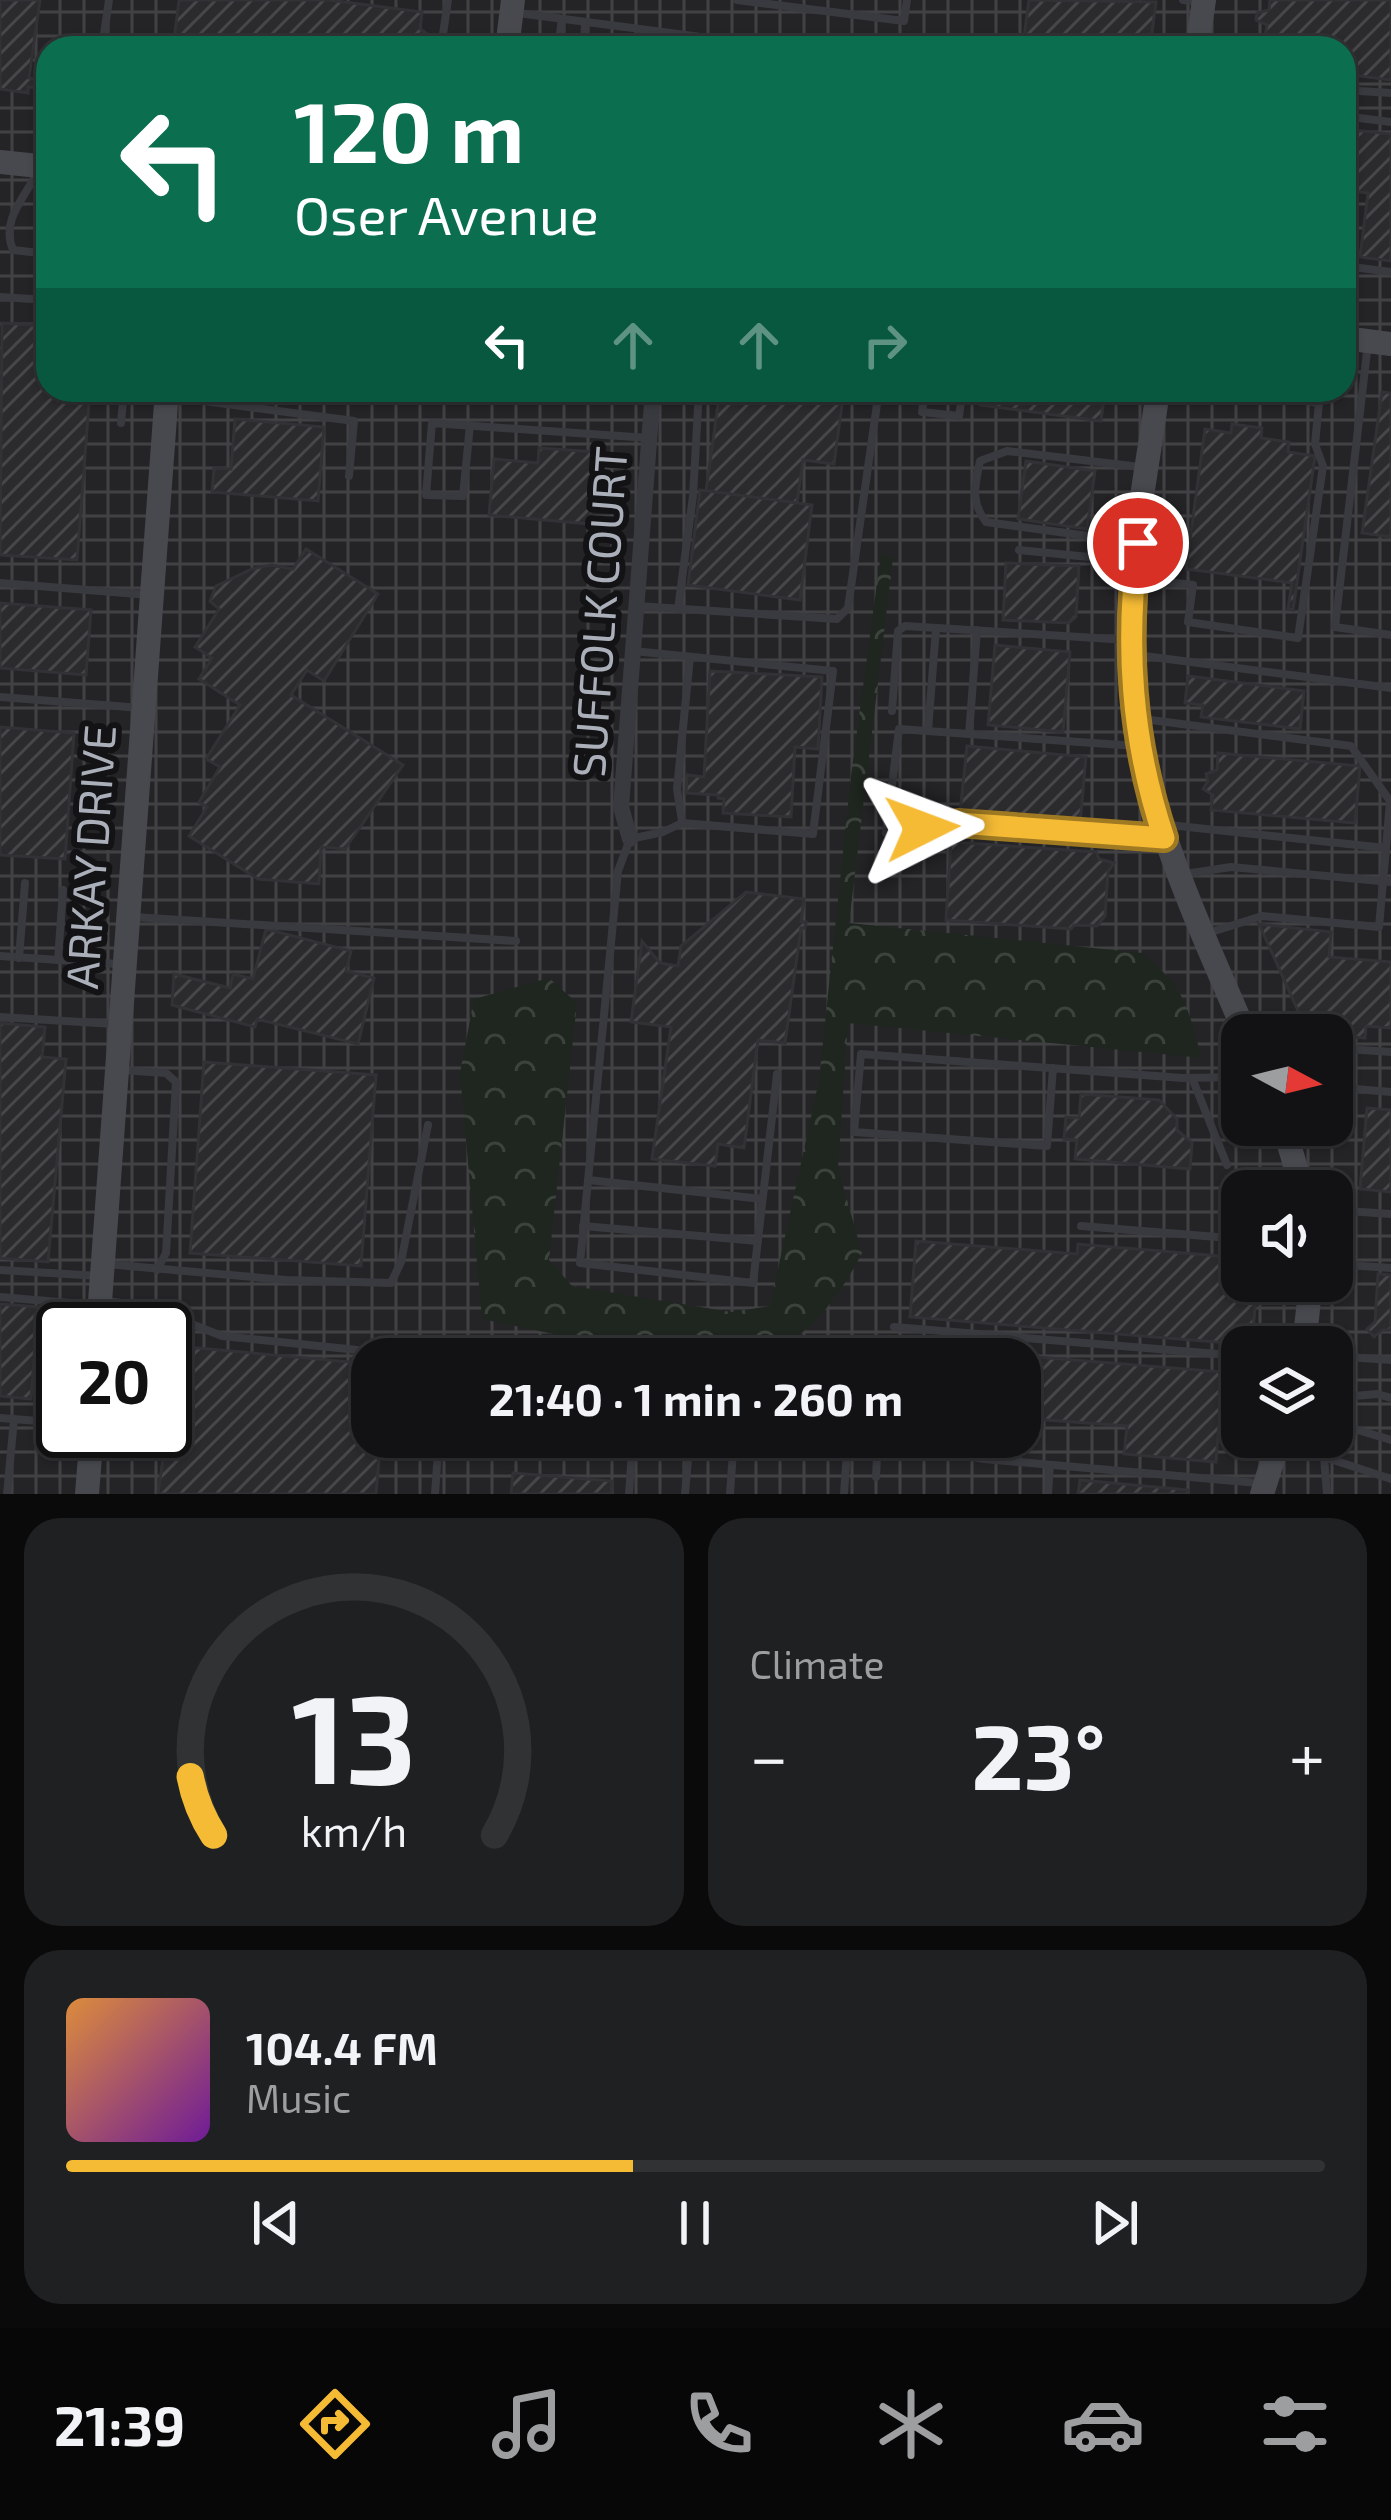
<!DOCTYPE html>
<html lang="en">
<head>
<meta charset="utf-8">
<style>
	:root { --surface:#121214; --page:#1f2022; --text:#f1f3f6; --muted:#9c9ea0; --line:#313234; --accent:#f5bb35 }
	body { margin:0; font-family:"Exo 2",sans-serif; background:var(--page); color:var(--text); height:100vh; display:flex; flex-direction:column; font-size:45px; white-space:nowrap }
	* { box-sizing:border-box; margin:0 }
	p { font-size:39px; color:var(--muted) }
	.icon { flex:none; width:66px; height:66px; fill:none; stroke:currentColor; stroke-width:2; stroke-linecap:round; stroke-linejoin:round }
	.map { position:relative; height:1494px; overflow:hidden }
	.panel { display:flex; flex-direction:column; gap:24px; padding:24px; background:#0a0a0b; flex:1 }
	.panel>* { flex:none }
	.top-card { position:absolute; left:36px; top:36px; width:1320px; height:366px; border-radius:36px; box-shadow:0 3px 9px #0004,0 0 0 3px var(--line); background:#0b6e4f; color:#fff; overflow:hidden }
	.needle { width:78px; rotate:97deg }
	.fabs { position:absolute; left:1221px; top:1014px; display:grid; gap:24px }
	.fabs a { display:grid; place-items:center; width:132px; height:132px; border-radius:24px; background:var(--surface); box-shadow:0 3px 9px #0004,0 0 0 3px var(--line); font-size:60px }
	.speed { position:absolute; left:36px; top:1302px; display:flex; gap:24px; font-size:60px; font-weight:700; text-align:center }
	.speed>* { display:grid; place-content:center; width:156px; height:156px; border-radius:50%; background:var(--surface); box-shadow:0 3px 9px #0004,0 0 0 3px var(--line); line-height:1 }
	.speed .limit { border:6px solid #111; border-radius:18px; background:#fff; color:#111 }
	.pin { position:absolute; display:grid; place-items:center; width:102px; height:102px; color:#fff; margin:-51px; border:6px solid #fff; border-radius:50%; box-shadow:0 3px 12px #0007 }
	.me { position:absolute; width:132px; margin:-66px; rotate:87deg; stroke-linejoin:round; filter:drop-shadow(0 0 9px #0008) }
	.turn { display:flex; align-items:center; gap:42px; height:252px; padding:0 60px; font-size:54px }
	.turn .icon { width:156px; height:156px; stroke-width:2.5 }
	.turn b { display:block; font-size:84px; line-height:102px }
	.lanes { display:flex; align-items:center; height:114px; padding:0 60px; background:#0003; justify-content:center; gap:60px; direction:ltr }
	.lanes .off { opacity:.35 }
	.big { font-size:90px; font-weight:700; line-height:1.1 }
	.panel .tile { flex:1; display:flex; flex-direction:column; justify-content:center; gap:18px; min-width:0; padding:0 42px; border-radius:36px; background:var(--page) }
	.panel .dial { align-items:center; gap:0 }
	.dial svg { height:312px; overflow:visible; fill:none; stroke:var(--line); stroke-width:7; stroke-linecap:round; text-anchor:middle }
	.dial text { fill:var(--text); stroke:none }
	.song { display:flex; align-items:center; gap:36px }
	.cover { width:144px; height:144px; border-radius:18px; background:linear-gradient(135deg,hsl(30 70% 55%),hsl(280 70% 35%)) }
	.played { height:12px; border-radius:6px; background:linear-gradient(90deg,var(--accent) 45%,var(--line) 45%) }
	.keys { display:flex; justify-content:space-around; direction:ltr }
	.heat { display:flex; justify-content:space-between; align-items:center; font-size:66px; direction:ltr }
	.panel .tiles { flex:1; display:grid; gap:24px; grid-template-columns:1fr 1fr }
	.tile:last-child { grid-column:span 2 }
	.trip { position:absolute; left:351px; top:1338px; width:690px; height:120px; border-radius:36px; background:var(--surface); box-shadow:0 3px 9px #0004,0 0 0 3px var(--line); font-weight:700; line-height:120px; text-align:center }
	.dock { display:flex; height:192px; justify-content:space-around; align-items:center; background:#070708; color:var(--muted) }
	.dock .icon { width:84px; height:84px }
	.dock .on { color:var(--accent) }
	.dock b { font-size:54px; color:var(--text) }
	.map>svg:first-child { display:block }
</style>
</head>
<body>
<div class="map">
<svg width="1391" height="1494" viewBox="0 0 1391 1494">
	<defs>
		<pattern id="industrial-grid" width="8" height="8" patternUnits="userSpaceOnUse" patternTransform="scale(3)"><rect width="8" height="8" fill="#242427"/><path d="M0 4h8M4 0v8" fill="none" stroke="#414144"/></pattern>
		<pattern id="forest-crowns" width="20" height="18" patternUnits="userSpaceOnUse" patternTransform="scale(3)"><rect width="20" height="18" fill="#1e261f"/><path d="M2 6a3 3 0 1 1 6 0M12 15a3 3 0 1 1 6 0" fill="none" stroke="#3c433d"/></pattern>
		<pattern id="building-hatch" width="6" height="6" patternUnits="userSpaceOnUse" patternTransform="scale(3)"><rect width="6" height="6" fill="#2b2b2e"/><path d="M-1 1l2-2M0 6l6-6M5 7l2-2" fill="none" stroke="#47474a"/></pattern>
	</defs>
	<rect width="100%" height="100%" fill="#18181a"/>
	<!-- industrial -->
	<path fill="url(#industrial-grid)" fill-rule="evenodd" d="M0,0H1391V1494H0ZM48,48H1344V390H48ZM1242,1035H1332V1125H1242ZM1242,1191H1332V1281H1242ZM63,1329H165V1431H63ZM1242,1347H1332V1437H1242ZM372,1359H1020V1437H372Z"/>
	<!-- forest -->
	<path fill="url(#forest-crowns)" d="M881,553L893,558L849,923L1142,953C1187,990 1186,1004 1202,1058L848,1023L838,1168L862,1253C839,1297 810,1337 763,1357C748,1363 724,1359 708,1358C631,1351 558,1335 482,1319L460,1073L474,999L549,978L577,1003L549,1260L572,1286L731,1312L770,1306L819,1080L851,776Z"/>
	<!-- building -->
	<g fill="url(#building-hatch)" stroke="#323236" stroke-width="3">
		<path d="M0,0H40L29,78L41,80L40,88L28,87V93L0,89Z"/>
		<path d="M179,0H329L422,12L420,29L426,33L418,48H173Z"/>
		<path d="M1029,0L1156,2L1150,48H1108L1024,37Z"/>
		<path d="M1270,0H1391V80L1344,74V48H1263L1267,25L1256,20L1257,13L1269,10Z"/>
		<path d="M1344,129L1391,134V261L1360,257L1368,193L1344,190Z"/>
		<path d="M2,323L48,326V390H90L77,560L0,555Z"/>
		<path d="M720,390H844L834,464L803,460L797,503L706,491Z"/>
		<path d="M982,390H1105L1101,421L980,405Z"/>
		<path d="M1382,392L1391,393V537L1362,533Z"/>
		<path d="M235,419L324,427L318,501L212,492L214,468L231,469Z"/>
		<path d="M1232,424L1262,428L1261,438L1289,442L1288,452L1315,456L1293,610L1288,609L1292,583L1186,569L1205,429L1231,433Z"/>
		<path d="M539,448L596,452L590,524L489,515L494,459L538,463Z"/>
		<path d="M1026,461L1095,471L1087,529L1018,519Z"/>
		<path d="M700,490L812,505L800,600L688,585Z"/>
		<path d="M306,549L378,594L324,681L307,670L291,695L403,765L345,849L321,847L319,884L258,879L189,836L207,807L199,802L220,767L206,759L240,705L199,679L212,658L195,647L219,609L210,601L216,586L252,569L271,565L293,569Z"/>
		<path d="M1006,563L1079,566L1076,617L1069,623L1003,620Z"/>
		<path d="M0,603L91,610L86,675L0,668Z"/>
		<path d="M995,645L1070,652L1063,732L988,725Z"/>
		<path d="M710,671L822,677L818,749L795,747L791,817L723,813L724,799L718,798V795L686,793L687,775L704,777Z"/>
		<path d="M1188,676L1304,691L1300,729L1201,717L1203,705L1185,703Z"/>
		<path d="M0,727L74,733L65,859L0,855Z"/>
		<path d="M967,746L1086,757L1080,824L960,813Z"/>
		<path d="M1218,753L1360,766L1355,823L1211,810L1213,795L1203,789L1208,781L1206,774L1217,770Z"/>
		<path d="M951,842L1096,852L1099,859L1114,863L1108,872L1105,916L1097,926L1074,925L1071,929L946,920Z"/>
		<path d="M746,892L804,899L801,922H806L805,928H801L785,1043L758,1040L744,1148L718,1144L715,1166L652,1159L671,1027L631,1022L642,941L660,963L678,966L681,946Z"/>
		<path d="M1259,924L1331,932L1329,957L1391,962V1028L1366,1026L1365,1038L1308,1033Z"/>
		<path d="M266,929L351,951L346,971L374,978L358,1044L257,1019L255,1027L172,1005L174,974L230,988L233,974L253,979Z"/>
		<path d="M0,1023L45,1027L42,1057L66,1059L48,1262L0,1258Z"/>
		<path d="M204,1062L376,1075L361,1266L190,1253Z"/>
		<path d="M1081,1094L1159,1100L1177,1119V1130L1192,1143L1190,1169L1075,1159L1077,1140L1064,1139L1066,1117L1079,1118Z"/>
		<path d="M1367,1108L1391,1110V1192L1360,1189Z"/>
		<path d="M916,1241L1077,1254L1078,1244L1242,1258V1281H1257L1252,1345L910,1317Z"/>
		<path d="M1378,1274L1391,1275V1330H1382L1374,1337L1367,1329L1375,1322Z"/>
		<path d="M0,1304L38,1307L31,1399L0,1396Z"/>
		<path d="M165,1345L372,1364V1437H381L376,1494H158L165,1444L157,1443L158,1431H165Z"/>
		<path d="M976,1352L1223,1372L1216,1462L1124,1454L1127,1426L1020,1418V1359H975Z"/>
		<path d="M513,1473L612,1481L611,1494H511Z"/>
		<path d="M1080,1480L1188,1490L1187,1494H1078Z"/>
	</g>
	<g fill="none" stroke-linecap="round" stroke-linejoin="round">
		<!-- lane -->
		<g stroke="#393a3f" stroke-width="8">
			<path d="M737,0L904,21L907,0"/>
			<path d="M1183,0L1202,2"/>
			<path d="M518,13L785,48"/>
			<path d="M102,48L109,0"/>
			<path d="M441,48L448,0"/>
			<path d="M558,48L562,19"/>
			<path d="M584,48L585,22"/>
			<path d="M1344,90L1391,93"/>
			<path d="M1344,116L1391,122"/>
			<path d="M38,171C26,196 0,220 13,250L48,254"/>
			<path d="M1344,202L1351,203L1347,239"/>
			<path d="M1345,266L1391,272"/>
			<path d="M1344,267L1345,239"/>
			<path d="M0,297L48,300"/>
			<path d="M1368,343L1335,627L1391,635"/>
			<path d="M612,390L651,393"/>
			<path d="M925,390L922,412L959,416L963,390"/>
			<path d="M1232,390L1319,403L1321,390"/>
			<path d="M174,397L354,421L349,476"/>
			<path d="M121,423L124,390"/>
			<path d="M470,425L463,496L426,495L432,423L649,438"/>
			<path d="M1132,542L986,522C970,501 975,486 980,461L1007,451L1140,467"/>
			<path d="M1019,550L1129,561"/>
			<path d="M1134,578L1193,585L1188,622L1298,638L1323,466L1315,444L1319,403"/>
			<path d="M0,583L150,595"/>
			<path d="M637,606L837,619L848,608L879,390"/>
			<path d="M678,609L693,496L699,390"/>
			<path d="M633,651L833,671L813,834L682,823L663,832L630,839L618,871L580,1263L753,1283L777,1074"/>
			<path d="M1137,655L1391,688"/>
			<path d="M0,697L141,708"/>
			<path d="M892,711L898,631L905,626L1128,640"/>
			<path d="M1143,719L1351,746L1390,801L1386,848L1169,825"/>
			<path d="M928,731L936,628"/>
			<path d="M969,734L977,630"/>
			<path d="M1136,746L899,729L886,833L958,823L1162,838"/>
			<path d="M682,822L677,789L690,657"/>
			<path d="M1185,874L1231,867L1391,882"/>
			<path d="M134,917L516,941"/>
			<path d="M1205,934L1262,916L1379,927L1386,848"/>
			<path d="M0,956L118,964"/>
			<path d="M19,958L25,883"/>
			<path d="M58,960L63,890"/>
			<path d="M0,1017L114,1024"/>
			<path d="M1332,1048L1391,1052"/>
			<path d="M1053,1068L1047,1146L854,1132L861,1054L1183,1078L1242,1077"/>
			<path d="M120,1070L166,1073L176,1082L166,1253L157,1270"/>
			<path d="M1192,1078L1227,1165"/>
			<path d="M1332,1087L1391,1092"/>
			<path d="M588,1180L762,1199"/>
			<path d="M1332,1210L1391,1214"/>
			<path d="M583,1226L758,1241"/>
			<path d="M1081,1226L1242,1239"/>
			<path d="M1240,1239L1242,1210"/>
			<path d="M106,1264L286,1280L391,1283L401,1262L428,1125"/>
			<path d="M1332,1264L1391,1268"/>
			<path d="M0,1270L100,1276"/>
			<path d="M0,1297L94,1305"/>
			<path d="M102,1300L151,1308L222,1336L444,1359"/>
			<path d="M894,1327L1242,1356"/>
			<path d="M1332,1356L1391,1360"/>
			<path d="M0,1418L63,1423"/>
			<path d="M1341,1425L1391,1440"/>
			<path d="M951,1437L957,1454L984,1459L1258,1483"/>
			<path d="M848,1440L878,1442"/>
			<path d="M1281,1441L1324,1457L1354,1396L1377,1394L1391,1398"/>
			<path d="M876,1477L878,1437"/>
			<path d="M7,1494L14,1419"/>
			<path d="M435,1494L439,1437"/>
			<path d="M629,1494L633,1437"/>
			<path d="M685,1494L690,1437"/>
			<path d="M730,1494L734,1437"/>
			<path d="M844,1494L848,1437"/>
			<path d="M1048,1494L1050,1465"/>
			<path d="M1327,1494L1324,1457L1391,1479"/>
		</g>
		<!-- street -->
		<path stroke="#393a3f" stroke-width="16" d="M630,839L621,807L653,390"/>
		<!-- secondary -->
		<g stroke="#47494f" stroke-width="24">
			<path d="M507,48L513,0"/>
			<path d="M1197,48L1204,0"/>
			<path d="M0,162L48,167"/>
			<path d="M1344,338L1391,344"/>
			<path d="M1158,390C1147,473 1128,560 1129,644C1131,785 1192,908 1246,1035"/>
			<path d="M1283,1125L1303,1191"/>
			<path d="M98,1329L167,390"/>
			<path d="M1304,1347L1311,1281"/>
			<path d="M87,1494L92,1431"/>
			<path d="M1262,1494L1280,1437"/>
		</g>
	</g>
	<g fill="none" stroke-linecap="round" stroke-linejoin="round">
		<defs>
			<path id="route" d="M922,828L958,823L1164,838C1131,740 1125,645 1138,543"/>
		</defs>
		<!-- route casing -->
		<use href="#route" stroke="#9f7a22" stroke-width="30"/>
		<!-- route -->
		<use href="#route" stroke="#f5bb35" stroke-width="21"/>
	</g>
	<g text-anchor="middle" stroke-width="12" stroke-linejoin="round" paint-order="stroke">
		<!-- street labels -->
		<g font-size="45" fill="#aaafba" stroke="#131315">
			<text transform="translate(600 612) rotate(-86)" y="16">SUFFOLK COURT</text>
			<text transform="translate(91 857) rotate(-86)" y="16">ARKAY DRIVE</text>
		</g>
	</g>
</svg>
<div class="fabs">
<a><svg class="needle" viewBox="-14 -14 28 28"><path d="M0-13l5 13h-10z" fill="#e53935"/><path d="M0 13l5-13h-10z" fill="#9c9ea0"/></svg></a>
<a><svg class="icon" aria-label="sound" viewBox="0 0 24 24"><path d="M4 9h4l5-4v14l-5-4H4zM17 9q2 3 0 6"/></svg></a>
<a><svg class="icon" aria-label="layers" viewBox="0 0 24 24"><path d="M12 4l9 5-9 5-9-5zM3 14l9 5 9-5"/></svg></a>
</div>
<div class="speed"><div class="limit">20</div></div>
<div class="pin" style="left:1138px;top:543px;background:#d93025"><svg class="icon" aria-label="arrive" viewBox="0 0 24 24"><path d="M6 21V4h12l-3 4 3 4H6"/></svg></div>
<svg class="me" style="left:922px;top:828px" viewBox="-20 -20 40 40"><path d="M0-17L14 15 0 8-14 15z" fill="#f5bb35" stroke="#fff" stroke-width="4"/></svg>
<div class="trip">21:40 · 1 min · 260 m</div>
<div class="top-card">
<div class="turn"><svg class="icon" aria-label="left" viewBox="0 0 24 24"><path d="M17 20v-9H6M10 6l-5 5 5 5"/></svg><div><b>120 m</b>Oser Avenue</div></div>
<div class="lanes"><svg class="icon" aria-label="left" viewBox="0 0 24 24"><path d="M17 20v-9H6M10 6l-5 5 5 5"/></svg><svg class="icon off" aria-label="ahead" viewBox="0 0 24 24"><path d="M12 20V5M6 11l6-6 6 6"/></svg><svg class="icon off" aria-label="ahead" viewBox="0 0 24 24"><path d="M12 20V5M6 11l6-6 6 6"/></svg><svg class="icon off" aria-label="right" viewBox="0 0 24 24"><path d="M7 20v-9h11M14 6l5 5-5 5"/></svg></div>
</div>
</div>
<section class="panel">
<div class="tiles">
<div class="tile dial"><svg viewBox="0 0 100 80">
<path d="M14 69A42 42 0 1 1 86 69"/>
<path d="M14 69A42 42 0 0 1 8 54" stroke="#f5bb35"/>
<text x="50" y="56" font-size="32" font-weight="700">13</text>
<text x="50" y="72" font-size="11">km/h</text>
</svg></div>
<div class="tile"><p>Climate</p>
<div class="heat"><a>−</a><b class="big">23°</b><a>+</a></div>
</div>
<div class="tile">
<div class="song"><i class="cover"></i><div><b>104.4 FM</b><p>Music</p></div></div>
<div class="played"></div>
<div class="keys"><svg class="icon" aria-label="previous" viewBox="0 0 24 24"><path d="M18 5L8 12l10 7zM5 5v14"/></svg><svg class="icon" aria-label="pause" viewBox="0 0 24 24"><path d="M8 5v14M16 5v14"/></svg><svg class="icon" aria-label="next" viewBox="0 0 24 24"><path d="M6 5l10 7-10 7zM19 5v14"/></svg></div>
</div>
</div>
</section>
<nav class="dock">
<b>21:39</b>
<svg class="icon on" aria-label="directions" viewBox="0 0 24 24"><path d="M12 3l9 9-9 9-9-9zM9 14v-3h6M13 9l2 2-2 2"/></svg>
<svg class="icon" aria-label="music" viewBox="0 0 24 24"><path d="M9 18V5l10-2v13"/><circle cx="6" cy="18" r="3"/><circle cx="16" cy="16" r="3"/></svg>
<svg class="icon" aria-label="phone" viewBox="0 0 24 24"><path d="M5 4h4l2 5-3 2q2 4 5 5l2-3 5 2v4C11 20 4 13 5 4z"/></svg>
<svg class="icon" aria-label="climate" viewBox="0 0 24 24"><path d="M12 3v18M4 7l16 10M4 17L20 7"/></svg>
<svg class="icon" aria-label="car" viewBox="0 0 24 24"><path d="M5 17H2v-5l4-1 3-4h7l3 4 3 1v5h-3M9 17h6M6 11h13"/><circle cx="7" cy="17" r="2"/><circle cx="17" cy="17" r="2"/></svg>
<svg class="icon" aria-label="filters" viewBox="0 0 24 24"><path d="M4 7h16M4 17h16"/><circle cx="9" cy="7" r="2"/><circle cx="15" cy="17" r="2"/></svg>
</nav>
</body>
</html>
